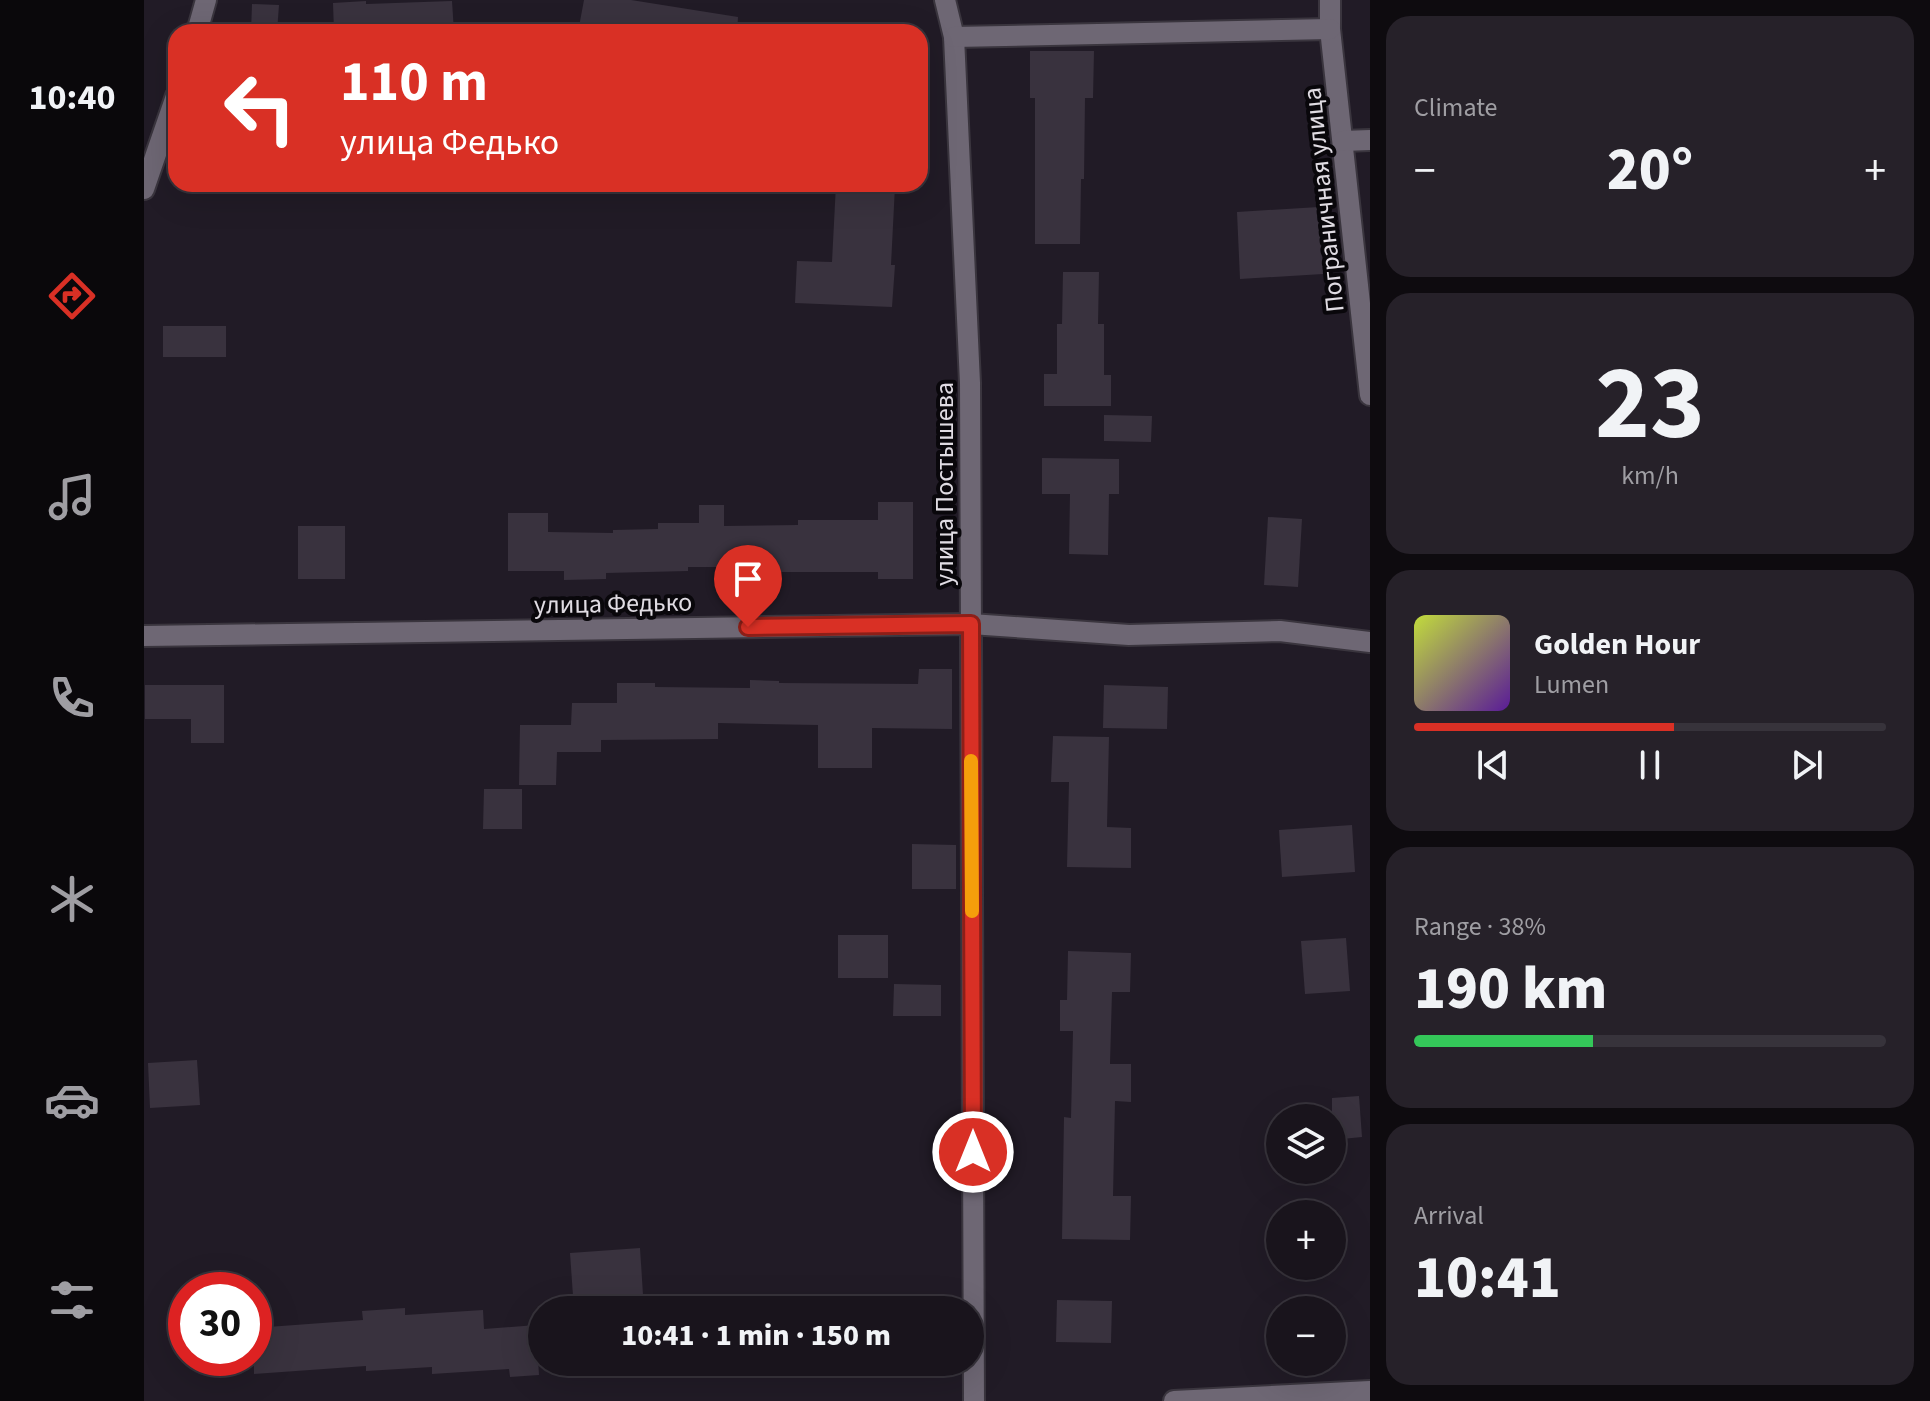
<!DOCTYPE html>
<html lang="en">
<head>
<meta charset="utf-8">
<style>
	:root { --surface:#19141c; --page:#262129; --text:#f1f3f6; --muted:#9f9ea3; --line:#37333b; --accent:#d93025 }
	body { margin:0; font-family:"Source Sans 3",sans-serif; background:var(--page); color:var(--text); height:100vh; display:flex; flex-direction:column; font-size:30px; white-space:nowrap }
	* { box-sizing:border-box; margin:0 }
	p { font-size:26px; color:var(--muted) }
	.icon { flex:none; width:44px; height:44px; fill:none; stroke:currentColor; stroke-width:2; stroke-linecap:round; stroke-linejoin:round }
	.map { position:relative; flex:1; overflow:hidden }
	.sheet { display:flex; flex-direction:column; gap:16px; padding:16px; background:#0e0b0f; width:560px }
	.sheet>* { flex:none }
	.hud { position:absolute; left:24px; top:24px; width:760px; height:168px; border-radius:24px; box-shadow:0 8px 32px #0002,0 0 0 2px var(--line); background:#d93025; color:#fff; overflow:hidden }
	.buttons { position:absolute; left:1122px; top:1104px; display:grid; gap:16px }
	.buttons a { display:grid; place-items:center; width:80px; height:80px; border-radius:50%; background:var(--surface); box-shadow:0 8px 32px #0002,0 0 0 2px var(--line); font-size:40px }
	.speed { position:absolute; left:24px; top:1272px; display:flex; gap:16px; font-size:40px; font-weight:700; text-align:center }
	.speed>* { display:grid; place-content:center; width:104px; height:104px; border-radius:50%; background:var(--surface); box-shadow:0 8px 32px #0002,0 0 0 2px var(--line); line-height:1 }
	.speed .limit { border:12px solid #d22; background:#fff; color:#111 }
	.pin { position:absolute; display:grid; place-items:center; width:68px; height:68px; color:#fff; margin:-82px -34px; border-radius:50% 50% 50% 0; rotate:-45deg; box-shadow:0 0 8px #0007 }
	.pin .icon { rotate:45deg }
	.me { position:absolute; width:88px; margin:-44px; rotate:0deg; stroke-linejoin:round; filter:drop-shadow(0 0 6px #0008) }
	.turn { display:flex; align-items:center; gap:28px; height:168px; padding:0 40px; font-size:36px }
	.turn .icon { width:104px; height:104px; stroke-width:2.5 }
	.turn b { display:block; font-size:56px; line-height:68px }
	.big { font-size:60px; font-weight:800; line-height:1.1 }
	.sheet .tile { flex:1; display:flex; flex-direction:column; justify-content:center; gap:12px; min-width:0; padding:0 28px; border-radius:24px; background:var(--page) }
	.sheet .dial { align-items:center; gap:0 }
	.dial b { font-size:104px; line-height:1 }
	.song { display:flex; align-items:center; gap:24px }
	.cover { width:96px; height:96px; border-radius:12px; background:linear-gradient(135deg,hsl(70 70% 55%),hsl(270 70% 35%)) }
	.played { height:8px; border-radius:4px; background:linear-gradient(90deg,var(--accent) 55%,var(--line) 55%) }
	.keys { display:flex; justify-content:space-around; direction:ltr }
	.heat { display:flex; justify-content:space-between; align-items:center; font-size:44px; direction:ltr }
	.charge { height:12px; border-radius:6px; background:linear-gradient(90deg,#34c759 38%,var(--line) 0) }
	.trip { position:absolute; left:384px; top:1296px; width:456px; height:80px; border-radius:40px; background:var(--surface); box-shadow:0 8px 32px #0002,0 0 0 2px var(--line); font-weight:800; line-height:80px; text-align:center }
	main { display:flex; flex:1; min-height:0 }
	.tab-bar { display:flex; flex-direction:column; width:144px; justify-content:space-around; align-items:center; background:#0a080b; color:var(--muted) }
	.tab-bar .icon { width:56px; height:56px }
	.tab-bar .selected { color:var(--accent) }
	.tab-bar b { font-size:36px; color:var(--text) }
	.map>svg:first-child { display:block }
</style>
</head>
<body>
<main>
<nav class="tab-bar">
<b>10:40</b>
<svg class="icon selected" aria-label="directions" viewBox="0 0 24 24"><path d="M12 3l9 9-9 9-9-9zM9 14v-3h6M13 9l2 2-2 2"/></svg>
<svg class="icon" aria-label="music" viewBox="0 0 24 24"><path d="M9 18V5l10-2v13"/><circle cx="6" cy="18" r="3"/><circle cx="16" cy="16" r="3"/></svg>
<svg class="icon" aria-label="phone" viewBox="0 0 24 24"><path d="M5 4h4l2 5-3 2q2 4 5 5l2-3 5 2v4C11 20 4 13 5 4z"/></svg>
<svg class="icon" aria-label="climate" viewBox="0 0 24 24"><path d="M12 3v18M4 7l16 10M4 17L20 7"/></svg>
<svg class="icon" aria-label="car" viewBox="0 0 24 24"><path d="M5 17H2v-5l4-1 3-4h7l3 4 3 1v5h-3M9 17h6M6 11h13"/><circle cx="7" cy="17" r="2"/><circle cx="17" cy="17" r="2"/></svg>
<svg class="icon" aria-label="filters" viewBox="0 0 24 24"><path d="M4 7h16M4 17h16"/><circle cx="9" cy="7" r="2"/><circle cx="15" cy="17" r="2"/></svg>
</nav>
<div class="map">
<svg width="1226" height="1401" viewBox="0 0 1226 1401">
	<rect width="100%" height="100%" fill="#211b26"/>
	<!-- building -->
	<g fill="#39323e">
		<path d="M440,0H487L594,17L593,32H434Z"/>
		<path d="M222,1V4L308,1L310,32H190L189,3Z"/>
		<path d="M108,4L135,5L133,32H107Z"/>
		<path d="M886,51H950L949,98H941L940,179H937L936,244H891V98H886Z"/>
		<path d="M692,184L751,186L747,265H751L748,307L651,303L653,261L688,262Z"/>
		<path d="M1175,207L1179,274L1096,279L1093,212Z"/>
		<path d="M919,272H955L954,324H960V375H967V406H900V374H913V324H918Z"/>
		<rect x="19" y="326" width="63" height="31"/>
		<path d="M960,415L1008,416L1007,442L960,441Z"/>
		<path d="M898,458L975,459V494H965L964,555L925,554L926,494H898Z"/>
		<path d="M734,502H769V579H734V572H636V578H600L599,567H544V571L462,573V579L420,580V571H364V513H404V532L469,533V530L514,529V523H555V505H580V526L654,525V520H734Z"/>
		<path d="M1124,517L1158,519L1154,587L1120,585Z"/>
		<rect x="154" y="526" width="47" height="53"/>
		<path d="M775,669H808V729L728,728V768H674V725L574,723V739L457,740V752H413L412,785H375L376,725H427L428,703H473V683H511V687L606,688V680L635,681V683L774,684Z"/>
		<path d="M1,685H80V743H47V719H1Z"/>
		<path d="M960,685L1024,687L1023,729L959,728Z"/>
		<path d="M909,736L965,737L963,827L987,828V868L923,867L925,782H907Z"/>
		<path d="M340,789H378V829H339Z"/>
		<path d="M1208,825L1211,872L1138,877L1135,830Z"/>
		<path d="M768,844L812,845V889H768Z"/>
		<rect x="694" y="935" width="50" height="43"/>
		<path d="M1202,938L1206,991L1161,994L1157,941Z"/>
		<path d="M924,951L987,953L986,992H968L966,1064H987V1102L971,1101L969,1196H987L986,1240L918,1239L920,1117L927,1118L929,1031H916V1000H923Z"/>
		<path d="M750,984L797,985V1016H749Z"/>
		<path d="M53,1060L56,1105L6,1108L4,1063Z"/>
		<path d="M1215,1096L1218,1137L1188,1140V1098Z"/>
		<path d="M496,1248L500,1310H430L426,1253Z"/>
		<path d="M913,1300L968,1301L967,1343L912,1342Z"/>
		<path d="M261,1308V1315L339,1310L340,1329L392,1325L395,1375L366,1377L365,1369L288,1374V1367L222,1371V1366L110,1374V1328L219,1320L218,1311Z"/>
	</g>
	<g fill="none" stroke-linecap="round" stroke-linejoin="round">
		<defs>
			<g id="minor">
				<path d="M801,0L810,37L826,383L830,1401"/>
				<path d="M1186,0V29L1226,395"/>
				<path d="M53,32L62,0"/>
				<path d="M810,37L1186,29"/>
				<path d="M1199,141L1226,140"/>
				<path d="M0,189L32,96"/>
				<path d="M0,636L827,624L985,635L1136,631L1226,642"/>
				<path d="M1030,1401L1226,1391"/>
			</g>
		</defs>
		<!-- minor casing -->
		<use href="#minor" stroke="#3a353e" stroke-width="24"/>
		<!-- minor -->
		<use href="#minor" stroke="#6e6774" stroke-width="20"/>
	</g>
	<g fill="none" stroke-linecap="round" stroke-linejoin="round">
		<defs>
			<path id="route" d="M604,627L827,624L829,1152"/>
		</defs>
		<!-- route casing -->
		<use href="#route" stroke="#8d1f18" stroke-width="20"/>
		<!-- route -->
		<use href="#route" stroke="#d93025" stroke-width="14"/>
		<!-- slow -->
		<path stroke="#f59e0b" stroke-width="14" d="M827,761L828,911"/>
	</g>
	<g text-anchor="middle" stroke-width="8" stroke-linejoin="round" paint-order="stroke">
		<!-- street labels -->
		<g font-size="26" fill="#e0dce3" stroke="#09070b">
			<text transform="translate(1179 200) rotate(-96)" y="9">Пограничная улица</text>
			<text transform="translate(800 484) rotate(-90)" y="9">улица Постышева</text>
			<text transform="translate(469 603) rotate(-1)" y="9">улица Федько</text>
		</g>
	</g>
</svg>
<div class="buttons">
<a><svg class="icon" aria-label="layers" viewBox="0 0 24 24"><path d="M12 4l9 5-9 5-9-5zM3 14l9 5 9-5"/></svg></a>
<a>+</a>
<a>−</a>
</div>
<div class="speed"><div class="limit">30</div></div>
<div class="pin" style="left:604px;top:627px;background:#d93025"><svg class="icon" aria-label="arrive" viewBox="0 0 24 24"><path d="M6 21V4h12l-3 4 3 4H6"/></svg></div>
<svg class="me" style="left:829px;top:1152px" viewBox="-20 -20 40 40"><circle r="17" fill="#d93025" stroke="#fff" stroke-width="3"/><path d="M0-11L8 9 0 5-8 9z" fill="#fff"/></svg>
<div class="trip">10:41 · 1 min · 150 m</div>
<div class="hud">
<div class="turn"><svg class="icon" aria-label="left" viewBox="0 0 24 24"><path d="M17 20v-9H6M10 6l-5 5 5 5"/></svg><div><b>110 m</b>улица Федько</div></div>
</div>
</div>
<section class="sheet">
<div class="tile"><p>Climate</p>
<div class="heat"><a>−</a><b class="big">20°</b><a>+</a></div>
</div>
<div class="tile dial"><b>23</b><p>km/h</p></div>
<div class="tile">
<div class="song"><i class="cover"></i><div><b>Golden Hour</b><p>Lumen</p></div></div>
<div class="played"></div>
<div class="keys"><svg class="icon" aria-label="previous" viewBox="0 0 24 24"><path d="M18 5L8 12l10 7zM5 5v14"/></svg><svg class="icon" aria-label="pause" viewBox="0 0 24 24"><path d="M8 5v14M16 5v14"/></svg><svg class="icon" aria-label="next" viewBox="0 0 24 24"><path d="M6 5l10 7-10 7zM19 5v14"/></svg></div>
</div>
<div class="tile"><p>Range · 38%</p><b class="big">190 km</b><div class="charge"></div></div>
<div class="tile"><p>Arrival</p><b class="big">10:41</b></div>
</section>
</main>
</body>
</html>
